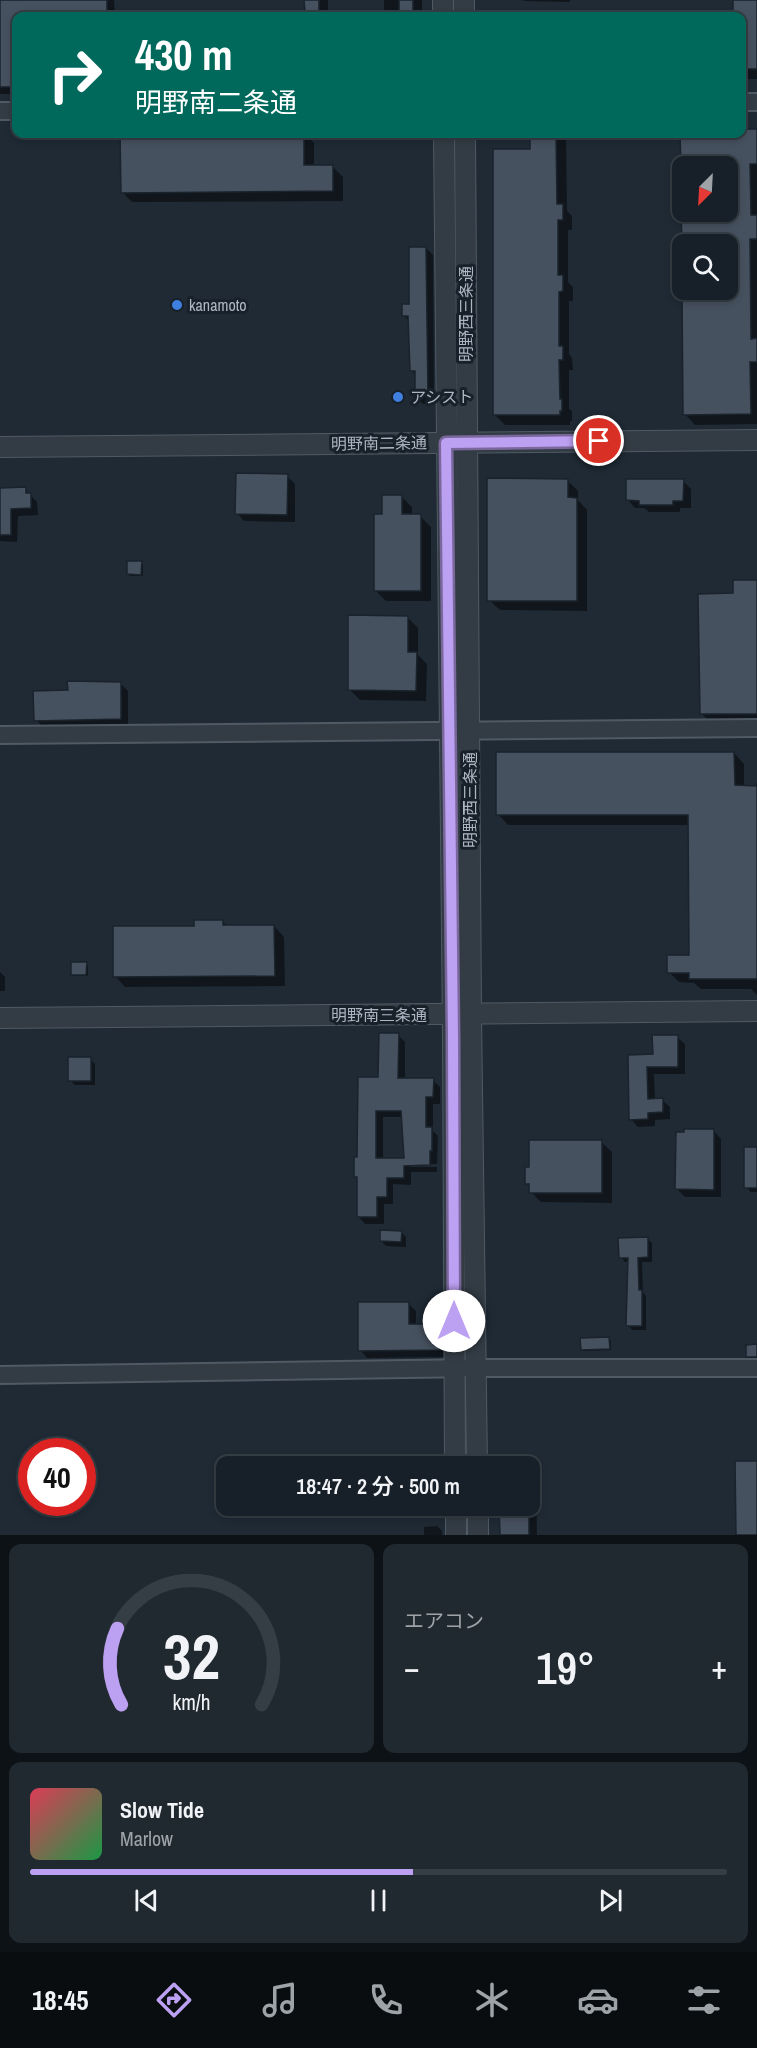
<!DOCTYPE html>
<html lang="ja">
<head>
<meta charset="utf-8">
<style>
	:root { --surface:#172028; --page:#202830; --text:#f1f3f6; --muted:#9ea3a8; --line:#363e45; --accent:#bca0f2 }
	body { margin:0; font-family:"Archivo Narrow","Noto Sans JP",sans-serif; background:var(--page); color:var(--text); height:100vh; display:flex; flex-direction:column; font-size:22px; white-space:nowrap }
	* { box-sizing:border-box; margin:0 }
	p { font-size:20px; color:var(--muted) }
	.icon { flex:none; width:33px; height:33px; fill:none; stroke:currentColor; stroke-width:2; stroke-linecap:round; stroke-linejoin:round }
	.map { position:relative; height:1535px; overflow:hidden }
	.sheet { display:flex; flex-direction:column; gap:9px; padding:9px; background:#0d1216; flex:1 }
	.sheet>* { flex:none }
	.guide { position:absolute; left:12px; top:12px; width:734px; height:126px; border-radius:12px; box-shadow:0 3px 9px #0003,0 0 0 2px var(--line); background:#00695c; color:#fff; overflow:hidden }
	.needle { width:39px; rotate:204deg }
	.buttons { position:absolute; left:672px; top:156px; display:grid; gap:12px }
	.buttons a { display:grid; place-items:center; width:66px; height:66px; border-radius:12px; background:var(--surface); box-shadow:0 3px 9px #0003,0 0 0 2px var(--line); font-size:30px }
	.speed { position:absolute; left:18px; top:1438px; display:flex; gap:12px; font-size:30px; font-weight:700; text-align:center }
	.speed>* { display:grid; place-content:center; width:78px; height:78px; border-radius:50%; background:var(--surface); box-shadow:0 3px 9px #0003,0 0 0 2px var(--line); line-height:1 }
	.speed .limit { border:9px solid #d22; background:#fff; color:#111 }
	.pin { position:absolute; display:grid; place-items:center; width:51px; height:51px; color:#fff; margin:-26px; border:3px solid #fff; border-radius:50%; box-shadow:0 2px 6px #0007 }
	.me { position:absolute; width:66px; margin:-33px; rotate:0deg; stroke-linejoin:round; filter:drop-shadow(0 0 4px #0008) }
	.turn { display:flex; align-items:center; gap:21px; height:126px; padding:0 24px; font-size:27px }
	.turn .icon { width:78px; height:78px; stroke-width:2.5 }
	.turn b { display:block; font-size:42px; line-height:51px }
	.big { font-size:45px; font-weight:600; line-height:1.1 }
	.sheet .card { flex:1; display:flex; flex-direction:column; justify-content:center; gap:9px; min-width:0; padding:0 21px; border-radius:12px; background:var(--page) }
	.sheet .dial { align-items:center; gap:0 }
	.dial svg { height:156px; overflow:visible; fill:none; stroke:var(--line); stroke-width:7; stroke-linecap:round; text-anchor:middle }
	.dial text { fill:var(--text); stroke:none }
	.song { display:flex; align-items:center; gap:18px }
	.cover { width:72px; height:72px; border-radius:9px; background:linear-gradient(135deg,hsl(350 70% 55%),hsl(140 70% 35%)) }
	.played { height:6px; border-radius:3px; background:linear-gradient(90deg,var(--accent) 55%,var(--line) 55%) }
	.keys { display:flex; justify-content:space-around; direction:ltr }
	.heat { display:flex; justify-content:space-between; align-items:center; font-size:33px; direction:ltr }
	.sheet .tiles { flex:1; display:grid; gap:9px; grid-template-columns:1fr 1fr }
	.card:last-child { grid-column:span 2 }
	.trip { position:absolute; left:216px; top:1456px; width:324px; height:60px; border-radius:12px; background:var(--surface); box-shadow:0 3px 9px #0003,0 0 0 2px var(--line); font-weight:600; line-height:60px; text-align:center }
	.tabs { display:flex; height:96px; justify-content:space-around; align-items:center; background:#090d10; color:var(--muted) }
	.tabs .icon { width:42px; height:42px }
	.tabs .active { color:var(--accent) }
	.tabs b { font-size:27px; color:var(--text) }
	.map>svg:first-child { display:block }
</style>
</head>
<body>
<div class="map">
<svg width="757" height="1535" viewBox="0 0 757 1535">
	<rect width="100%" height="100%" fill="#1f2a35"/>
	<!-- shadow -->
	<g fill="#0007" fill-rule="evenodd">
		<path d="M0,0H114L115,16H16V94H0Z"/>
		<rect x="307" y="0" width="21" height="16"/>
		<path d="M384,0H422V16H392L384,9Z"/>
		<path d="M523,0H570V2L524,1Z"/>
		<path d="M734,0H757V79H746L741,74V16H735Z"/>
		<path d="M741,131H757V424L695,425L685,414L684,290H728V244H683V212H728V166H682V192V134H741Z"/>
		<path d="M122,134H305L314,143V167L332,166L343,177V201L132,202L122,192Z"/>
		<path d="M532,134H566L567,211L572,216V230H568V282L573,287V301H569V354L572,358L573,370H569V409L572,411V421H570V425H505L495,415L532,151Z"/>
		<path d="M426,248L433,255L434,404H423L416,397V376L411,370L410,322L403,315L410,305Z"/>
		<path d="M287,476L295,484V522L244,521L237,513Z"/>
		<path d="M567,480L578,491V500L587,510V611L500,610L489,600Z"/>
		<path d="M683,481L691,489V508H680V512H649L644,508H635L628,500Z"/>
		<path d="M25,489L37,502L38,515L18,516L17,542L0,541V490Z"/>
		<path d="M401,496L412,507V516H420L431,527V601H386L375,590L383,516Z"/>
		<path d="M141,563L143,565V576H130L128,574Z"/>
		<path d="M757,581V724H712L701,713L735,595Z"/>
		<path d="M407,617L418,628V655L427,664L426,701L360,700L349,689Z"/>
		<path d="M120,683L128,691V727L44,728L36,720L69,692Z"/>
		<path d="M734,753L744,764V787H756L757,782V995L751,989H701L694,983L679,982L669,972L690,957V825H508L498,814Z"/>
		<path d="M223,922L228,926H274L284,937L285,986L125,987L115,976L196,927Z"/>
		<path d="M86,964L88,966V976H75L73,974Z"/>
		<path d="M0,972L5,977V991H0Z"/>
		<path d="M398,1035L405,1042V1079L433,1080L440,1087V1104H433V1131L438,1136L437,1164H410V1167H437V1172H411V1185L393,1184V1204H384V1224H365L358,1216V1179L355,1176L380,1079ZM383,1117H403L405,1160L383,1159Z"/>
		<path d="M677,1037L685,1044V1074H654L655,1100H662L670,1107V1119L655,1120V1126L638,1127L631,1119L629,1056H654Z"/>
		<path d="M90,1059L95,1064V1085H75L70,1080Z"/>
		<path d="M714,1131L721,1139V1197H685L677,1189Z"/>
		<path d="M601,1142L612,1152V1203L541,1202L531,1192V1187L527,1183Z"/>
		<path d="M757,1149V1192H751L746,1187Z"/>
		<path d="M401,1232L406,1237V1247L386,1246L381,1241Z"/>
		<path d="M647,1238L652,1243V1262H642L643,1292L646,1296V1330H632L628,1325L629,1262H625L621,1257Z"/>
		<path d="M409,1304L416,1311V1326H440L447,1333V1357L367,1358L360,1350Z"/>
		<path d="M609,1339L611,1341V1350L584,1351L582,1349Z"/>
		<path d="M757,1346V1361H752L747,1356Z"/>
		<path d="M501,1465H528L536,1473L537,1535H502L501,1506H530V1467H501Z"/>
		<path d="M437,1526L442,1531V1535H424V1527Z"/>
	</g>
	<!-- building -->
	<g fill="#46515f" stroke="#1a232c" stroke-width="1.5" fill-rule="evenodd">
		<path d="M0,0H107V16H16V87H0Z"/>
		<path d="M304,0H319V11H305Z"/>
		<path d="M399,0H413V13L399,14Z"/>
		<path d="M733,0H757V69H741V16H733Z"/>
		<path d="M741,129H757V164H750L751,215H757V239H750L751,339L757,338V362H750L751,414L683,415L682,290H728V244H682L681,212H728V166H681L680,134H741Z"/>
		<path d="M120,134H304V165H333V191L121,193Z"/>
		<path d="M530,134H556L557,204H563V220H558V275H563V291L559,292V346H563V360H559L560,399H562V411H560V415H493V149H530Z"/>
		<path d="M409,247H426L428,397H415V371H410L408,316H402V304H409Z"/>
		<path d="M236,473L288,474L287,515L235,514Z"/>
		<path d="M487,478L568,479V497L577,498V601H487Z"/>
		<path d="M626,479H684L683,501H673V505H639V501L626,500Z"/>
		<path d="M26,487V493H31V508L11,509V535H0V488Z"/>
		<path d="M382,495H402V514H421V591H374V514H382Z"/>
		<path d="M127,561H142L141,575L127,574Z"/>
		<path d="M733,580H757V714H700L698,594L733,593Z"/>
		<path d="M348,615L408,616V652H417L416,691L348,690Z"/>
		<path d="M67,681L121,682V719L34,721L33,691L68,690Z"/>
		<path d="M496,752H734L735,785L757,786V979H689V973H667V955H689L688,815H496Z"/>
		<path d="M194,920H223V925H274L275,976L113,977V926H194Z"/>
		<path d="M71,962H87L86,975H71Z"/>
		<path d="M379,1033H399L398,1078H434L433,1097H426V1127H432V1151H430V1165L404,1166V1178H387V1197H377V1217H357V1177H354V1157H357L358,1077H378ZM376,1111H401L404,1158H376Z"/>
		<path d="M652,1035H678V1067H647L648,1099L663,1098V1112L648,1113V1119L629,1120L628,1055L653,1054Z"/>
		<rect x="68" y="1057" width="23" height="24"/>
		<path d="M684,1129H714V1190L675,1189L676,1132H684Z"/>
		<path d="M529,1140H602V1193H529V1184H525V1167H529Z"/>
		<rect x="744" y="1147" width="13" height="41"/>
		<path d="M380,1230L402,1231L401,1242L380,1241Z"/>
		<path d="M648,1237V1257L638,1258L639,1290H642V1326H626L628,1258H619L618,1238Z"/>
		<path d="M358,1302H409V1324H440V1350L358,1351Z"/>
		<path d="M609,1337L610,1349L581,1350L580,1338Z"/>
		<path d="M757,1344V1357H746V1345Z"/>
		<path d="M735,1461H757V1535H736Z"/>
		<path d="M499,1506H529V1535H500Z"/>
	</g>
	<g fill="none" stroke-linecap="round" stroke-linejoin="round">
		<defs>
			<g id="minor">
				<path d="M741,102H757"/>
				<path d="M0,111H16"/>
				<path d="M0,735L757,728"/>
				<path d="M0,1375L475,1368H757"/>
			</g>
			<g id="tertiary">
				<path d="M443,0V16"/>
				<path d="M464,0V16"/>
				<path d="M444,134L453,1037L455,1467"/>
				<path d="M465,134L471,1014L477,1467"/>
				<path d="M0,447L757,440"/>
				<path d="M0,1018L757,1011"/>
				<path d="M456,1506V1535"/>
				<path d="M478,1506V1535"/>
			</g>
		</defs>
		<!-- minor casing -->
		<use href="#minor" stroke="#505a64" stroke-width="20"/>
		<!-- tertiary casing -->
		<use href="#tertiary" stroke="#505a64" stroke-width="22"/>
		<!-- minor -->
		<use href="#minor" stroke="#333c45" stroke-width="16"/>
		<!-- tertiary -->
		<use href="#tertiary" stroke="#333c45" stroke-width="20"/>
	</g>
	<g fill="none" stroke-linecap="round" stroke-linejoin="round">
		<defs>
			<path id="route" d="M454,1321L453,1037L446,443L599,441"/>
		</defs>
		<!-- route casing -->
		<use href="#route" stroke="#7a689d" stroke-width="15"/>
		<!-- route -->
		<use href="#route" stroke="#bca0f2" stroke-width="10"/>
	</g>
	<!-- markers -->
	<g fill="#3f7fe0" stroke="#18212a" stroke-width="2">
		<circle cx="177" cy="305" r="6"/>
		<circle cx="398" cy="397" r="6"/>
	</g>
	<g text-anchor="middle" stroke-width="6" stroke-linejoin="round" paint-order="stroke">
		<!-- poi labels -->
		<g font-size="16" fill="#adb7c3" stroke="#18212a" text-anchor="start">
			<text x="189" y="311">kanamoto</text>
			<text x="410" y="403">アシスト</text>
		</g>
		<!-- street labels -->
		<g font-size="16" fill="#adb7c3" stroke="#18212a">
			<text transform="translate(466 314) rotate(-90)" y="6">明野西三条通</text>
			<text transform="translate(379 443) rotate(-1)" y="6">明野南二条通</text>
			<text transform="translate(470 800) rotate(-90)" y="6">明野西三条通</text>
			<text x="379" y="1021">明野南三条通</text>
		</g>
	</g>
</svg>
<div class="buttons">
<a><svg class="needle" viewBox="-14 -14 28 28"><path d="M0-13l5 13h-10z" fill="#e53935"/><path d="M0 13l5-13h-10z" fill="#9ea3a8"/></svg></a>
<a><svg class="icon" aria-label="search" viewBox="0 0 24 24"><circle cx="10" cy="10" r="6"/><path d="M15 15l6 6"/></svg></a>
</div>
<div class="speed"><div class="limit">40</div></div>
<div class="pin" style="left:599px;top:441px;background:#d93025"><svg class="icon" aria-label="arrive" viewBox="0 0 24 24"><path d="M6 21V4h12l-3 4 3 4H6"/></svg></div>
<svg class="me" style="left:454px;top:1321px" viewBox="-20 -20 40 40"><circle r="19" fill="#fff"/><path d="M0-13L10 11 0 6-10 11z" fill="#bca0f2"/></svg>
<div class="trip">18:47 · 2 分 · 500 m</div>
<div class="guide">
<div class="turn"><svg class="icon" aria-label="right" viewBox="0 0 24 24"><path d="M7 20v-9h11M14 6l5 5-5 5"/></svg><div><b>430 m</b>明野南二条通</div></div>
</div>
</div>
<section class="sheet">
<div class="tiles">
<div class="card dial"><svg viewBox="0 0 100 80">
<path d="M14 69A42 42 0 1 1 86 69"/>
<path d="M14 69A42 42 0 0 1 12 30" stroke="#bca0f2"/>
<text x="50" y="56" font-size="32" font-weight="700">32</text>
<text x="50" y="72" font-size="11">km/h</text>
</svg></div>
<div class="card"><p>エアコン</p>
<div class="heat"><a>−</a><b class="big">19°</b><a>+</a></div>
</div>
<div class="card">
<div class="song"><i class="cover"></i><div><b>Slow Tide</b><p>Marlow</p></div></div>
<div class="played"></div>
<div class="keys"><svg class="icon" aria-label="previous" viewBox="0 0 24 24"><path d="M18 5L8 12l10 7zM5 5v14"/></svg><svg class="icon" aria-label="pause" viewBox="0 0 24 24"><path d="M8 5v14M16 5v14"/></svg><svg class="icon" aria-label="next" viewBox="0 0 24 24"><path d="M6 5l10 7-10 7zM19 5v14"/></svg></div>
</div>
</div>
</section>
<nav class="tabs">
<b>18:45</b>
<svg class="icon active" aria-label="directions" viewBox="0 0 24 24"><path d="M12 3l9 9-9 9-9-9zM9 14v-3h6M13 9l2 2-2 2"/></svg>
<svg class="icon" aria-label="music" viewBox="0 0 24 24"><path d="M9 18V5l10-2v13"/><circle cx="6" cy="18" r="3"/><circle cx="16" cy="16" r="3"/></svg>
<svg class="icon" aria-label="phone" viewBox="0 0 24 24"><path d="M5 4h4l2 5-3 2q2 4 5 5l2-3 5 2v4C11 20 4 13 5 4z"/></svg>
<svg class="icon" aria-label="climate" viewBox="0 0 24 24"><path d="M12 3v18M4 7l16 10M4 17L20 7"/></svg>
<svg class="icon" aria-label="car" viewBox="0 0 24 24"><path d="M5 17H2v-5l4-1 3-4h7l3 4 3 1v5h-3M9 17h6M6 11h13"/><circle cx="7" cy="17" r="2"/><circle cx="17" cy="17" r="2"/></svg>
<svg class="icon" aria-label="filters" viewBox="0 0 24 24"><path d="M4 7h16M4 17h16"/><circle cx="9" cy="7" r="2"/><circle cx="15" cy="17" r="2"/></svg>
</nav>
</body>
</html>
